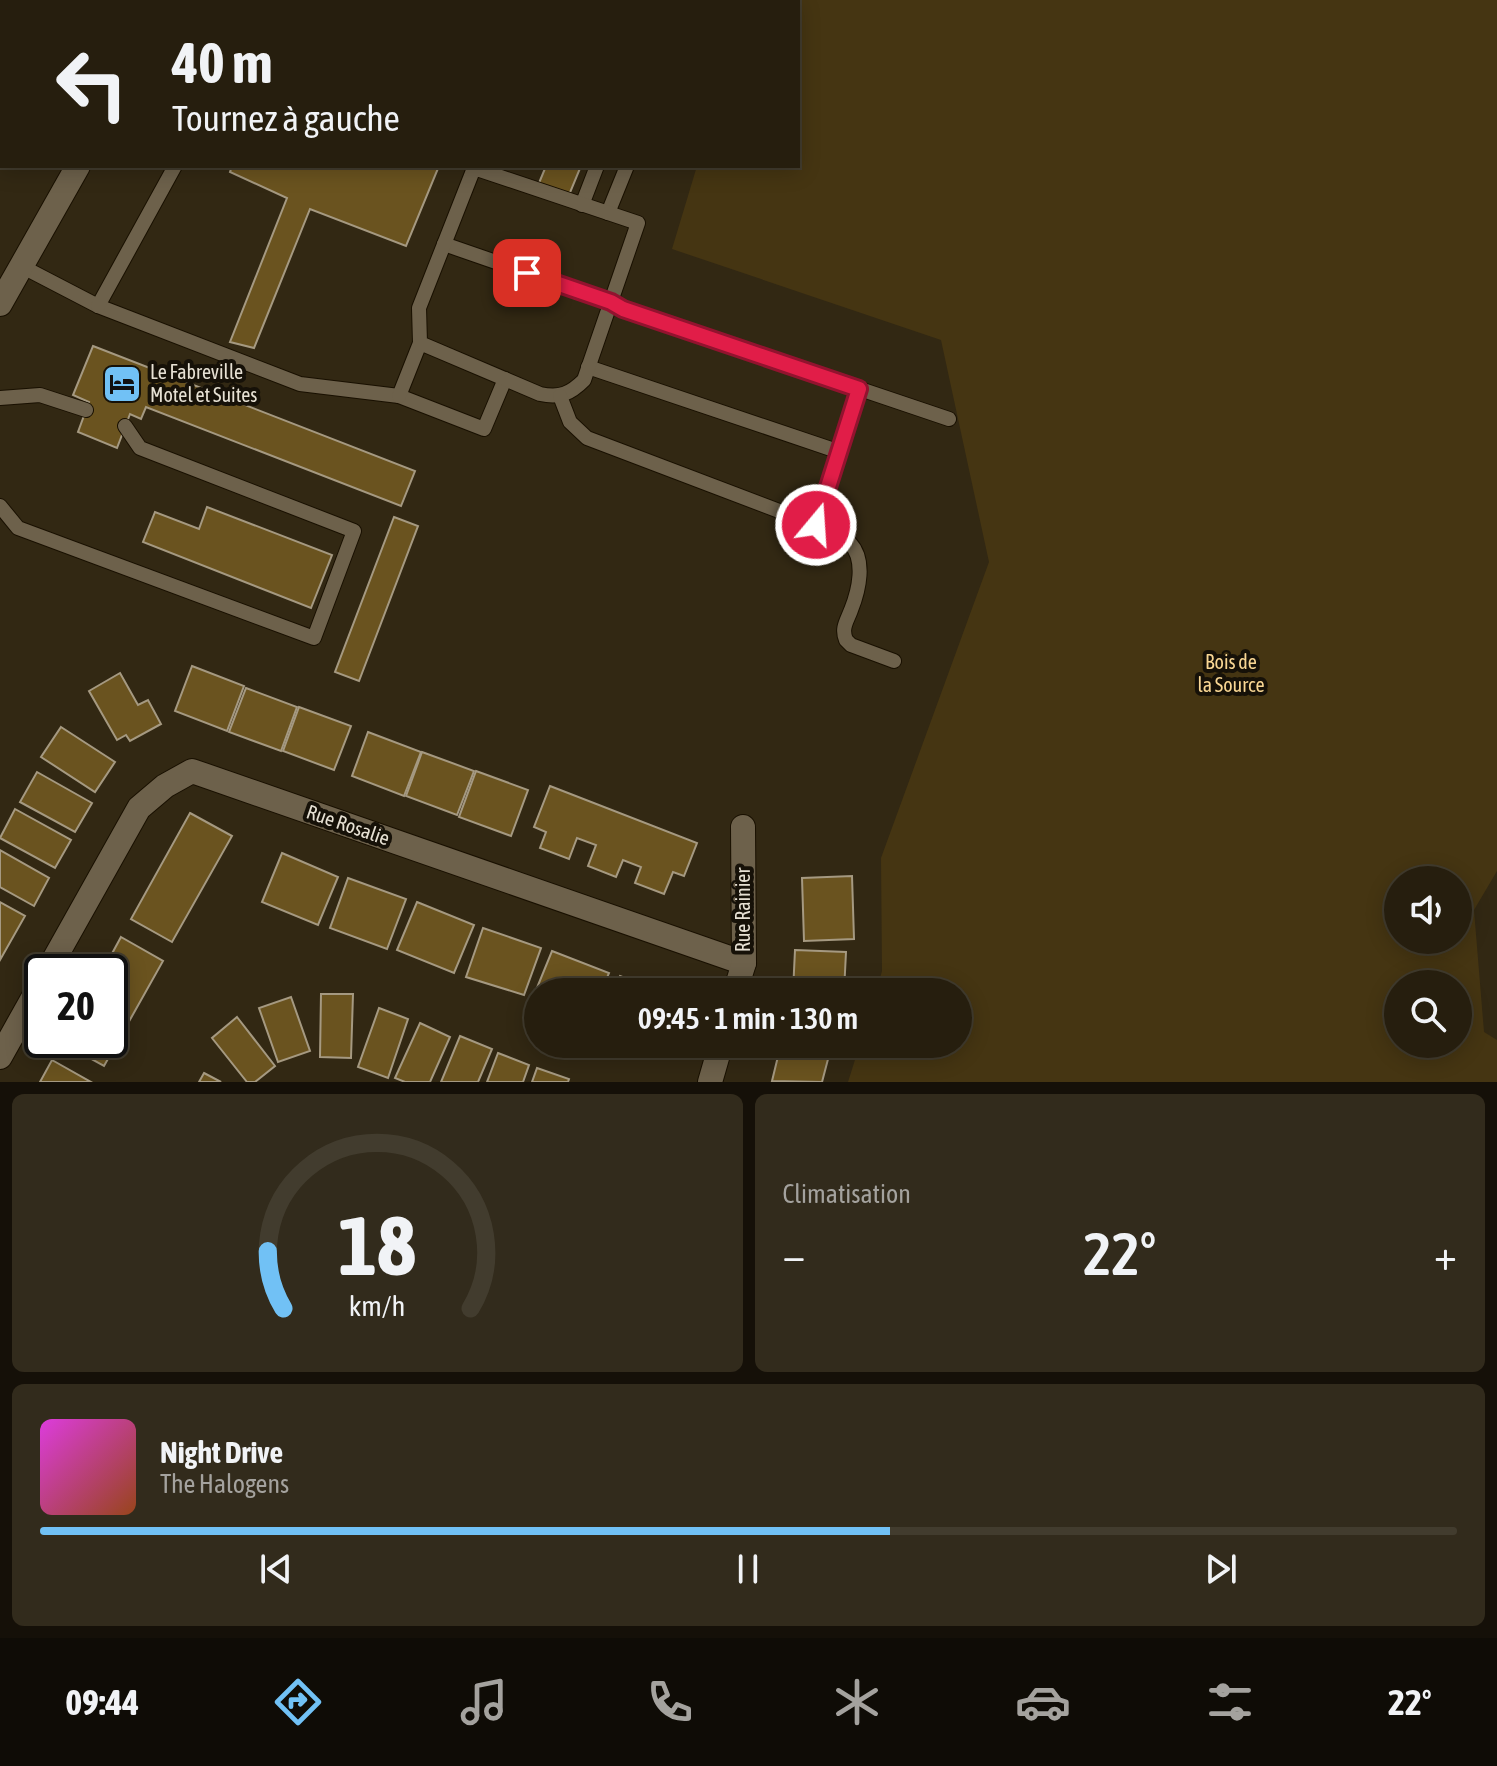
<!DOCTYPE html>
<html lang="fr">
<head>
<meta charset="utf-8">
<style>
	:root { --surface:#261e0e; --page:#322b1c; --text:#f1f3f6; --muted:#a4a29e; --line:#423c2e; --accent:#71c1f5 }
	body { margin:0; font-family:"Asap Condensed",sans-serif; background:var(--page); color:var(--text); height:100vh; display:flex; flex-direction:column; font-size:30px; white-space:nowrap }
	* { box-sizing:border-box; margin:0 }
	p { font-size:26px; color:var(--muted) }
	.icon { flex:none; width:44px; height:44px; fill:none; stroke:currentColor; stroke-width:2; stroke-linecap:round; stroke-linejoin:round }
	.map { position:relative; height:1082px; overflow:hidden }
	.details { display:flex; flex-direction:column; gap:12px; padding:12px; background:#151008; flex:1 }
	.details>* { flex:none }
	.hud { position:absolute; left:0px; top:0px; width:800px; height:168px; box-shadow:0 4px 20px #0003,0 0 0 2px var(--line); background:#261e0e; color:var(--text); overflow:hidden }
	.buttons { position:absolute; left:1384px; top:866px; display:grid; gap:16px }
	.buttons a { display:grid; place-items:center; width:88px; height:88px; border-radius:50%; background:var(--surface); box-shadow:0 4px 20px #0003,0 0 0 2px var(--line); font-size:40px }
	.speed { position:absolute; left:24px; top:954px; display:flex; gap:16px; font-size:40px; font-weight:700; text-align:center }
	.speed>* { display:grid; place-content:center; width:104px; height:104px; border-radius:50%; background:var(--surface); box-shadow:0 4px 20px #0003,0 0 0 2px var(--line); line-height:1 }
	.speed .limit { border:4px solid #111; border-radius:12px; background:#fff; color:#111 }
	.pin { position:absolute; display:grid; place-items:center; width:68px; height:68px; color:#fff; margin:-34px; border-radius:16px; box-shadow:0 4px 12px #0006 }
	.me { position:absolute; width:88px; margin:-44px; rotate:18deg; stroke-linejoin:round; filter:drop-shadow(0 0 6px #0008) }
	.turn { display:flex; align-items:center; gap:28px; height:168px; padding:0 40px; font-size:36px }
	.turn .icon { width:104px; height:104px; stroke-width:2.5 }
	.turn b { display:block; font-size:56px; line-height:68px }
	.big { font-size:60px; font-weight:600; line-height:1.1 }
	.details .widget { flex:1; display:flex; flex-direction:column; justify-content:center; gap:12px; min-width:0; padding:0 28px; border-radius:12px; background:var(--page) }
	.details .dial { align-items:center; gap:0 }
	.dial svg { height:208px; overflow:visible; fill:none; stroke:var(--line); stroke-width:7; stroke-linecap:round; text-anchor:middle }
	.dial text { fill:var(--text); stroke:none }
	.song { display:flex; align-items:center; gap:24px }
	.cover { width:96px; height:96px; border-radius:12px; background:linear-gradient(135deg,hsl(300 70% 55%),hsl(20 70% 35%)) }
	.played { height:8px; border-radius:4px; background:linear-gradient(90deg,var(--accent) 60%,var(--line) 60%) }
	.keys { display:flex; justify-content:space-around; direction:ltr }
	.heat { display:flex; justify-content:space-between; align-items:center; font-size:44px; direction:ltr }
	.details .tiles { flex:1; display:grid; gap:12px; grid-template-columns:1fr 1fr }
	.widget:last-child { grid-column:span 2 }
	.trip { position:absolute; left:524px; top:978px; width:448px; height:80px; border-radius:40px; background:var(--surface); box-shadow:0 4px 20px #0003,0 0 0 2px var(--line); font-weight:600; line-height:80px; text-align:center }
	.menu { display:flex; height:128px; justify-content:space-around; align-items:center; background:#0f0c06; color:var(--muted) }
	.menu .icon { width:56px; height:56px }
	.menu .on { color:var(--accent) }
	.menu b { font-size:36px; color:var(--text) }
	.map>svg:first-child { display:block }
</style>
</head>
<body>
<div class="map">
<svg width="1497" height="1082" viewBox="0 0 1497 1082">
	<rect width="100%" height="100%" fill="#322813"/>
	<!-- green -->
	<path fill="#453512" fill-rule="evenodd" d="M628,0H1497V871L1474,910L1484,1032L1497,1040V1082H848L860,1044H958V992H876L882,971L881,858L989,562L941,340L672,249L697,166H798V2ZM1398,880H1458V940H1398ZM1398,984H1458V1044H1398Z"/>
	<!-- building -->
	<g fill="#6a531f" stroke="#a59981" stroke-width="2">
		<path d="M368,0H484L489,2H367Z"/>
		<path d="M232,166H439L406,246L310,209L254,348L230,342L287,198L230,172Z"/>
		<path d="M546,166H581L569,195L539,183Z"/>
		<path d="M93,346L415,471L401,506L146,407L141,419L130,414L117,448L78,432L89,402L73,395Z"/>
		<path d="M207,507L332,555L311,608L143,542L155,512L199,529Z"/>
		<path d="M394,517L418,526L359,681L335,672Z"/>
		<path d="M192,666L244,686L227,731L175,711Z"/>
		<path d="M120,673L138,705L148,700L161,724L130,741L126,735L117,740L89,691Z"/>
		<path d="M246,688L297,707L281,751L229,732Z"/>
		<path d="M299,707L351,726L334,770L283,751Z"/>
		<path d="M61,727L115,762L95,792L41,757Z"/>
		<path d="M368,732L421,752L404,796L352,776Z"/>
		<path d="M422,752L474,771L457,815L406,796Z"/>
		<path d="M476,771L528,790L511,836L459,817Z"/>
		<path d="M37,772L92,803L75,832L20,802Z"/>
		<path d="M550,786L697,843L684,876L673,872L664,894L635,883L641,867L623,860L616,877L588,866L596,845L577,838L569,859L540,848L546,832L534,827Z"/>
		<path d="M15,809L71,840L55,868L0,838Z"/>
		<path d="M190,813L232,836L172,942L131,919Z"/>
		<path d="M0,850L49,878L34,906L0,887Z"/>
		<path d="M282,853L338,877L318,925L262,902Z"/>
		<path d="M852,876L854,939L804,941L802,878Z"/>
		<path d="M348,878L406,899L387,949L330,928Z"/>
		<path d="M0,902L25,916L0,960Z"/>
		<path d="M417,902L474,925L454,973L397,950Z"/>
		<path d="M483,928L541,948L524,995L466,977Z"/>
		<path d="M121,937L163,961L104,1066L62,1043L64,1040H110V972H102Z"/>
		<path d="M795,950L846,952L844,992H793Z"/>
		<path d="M552,951L609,973L601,992H538V1002L532,1000Z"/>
		<path d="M620,976L659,992H613Z"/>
		<path d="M321,994H353L351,1058L320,1057Z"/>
		<path d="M291,997L310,1051L278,1062L259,1008Z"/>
		<path d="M379,1008L408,1019L388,1078L358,1067Z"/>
		<path d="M237,1017L275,1066L255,1082H247L212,1038Z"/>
		<path d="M420,1023L450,1037L430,1082H405L395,1078Z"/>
		<path d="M460,1036L492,1049L478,1082H441Z"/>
		<path d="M781,1044H832L822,1082L772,1081Z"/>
		<path d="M498,1053L529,1065L523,1082H487Z"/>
		<path d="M52,1060L91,1082H40Z"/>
		<path d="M537,1068L569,1079L568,1082H532Z"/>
		<path d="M204,1073L221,1082H199Z"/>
	</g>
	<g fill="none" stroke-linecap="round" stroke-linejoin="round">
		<defs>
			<g id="lane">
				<path d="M184,0L188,2"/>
				<path d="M316,2L317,0"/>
				<path d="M582,205L597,166"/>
				<path d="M608,213L627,166"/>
				<path d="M444,244L611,302L623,309L949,419"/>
				<path d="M21,266L98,306L300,384L399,396L484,429L505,379"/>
				<path d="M98,306L175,166"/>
				<path d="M588,367L840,452"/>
				<path d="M399,396L420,343L419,308L474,168L638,223L584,380C570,394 560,398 540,394L420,343"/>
				<path d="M560,396L570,422L587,438L816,525C827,530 841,533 850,543C866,560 859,590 851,610C847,621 841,628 846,640L851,645L894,661"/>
				<path d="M0,398L40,395L86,410"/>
				<path d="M0,506L18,528L314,638L354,531L140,448L125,426"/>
				<path d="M816,525L859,389"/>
			</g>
			<g id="street">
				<path d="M47,972L139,808L165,786L192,771L744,963"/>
				<path d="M735,992L744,963L743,827"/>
				<path d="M0,1057L42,982"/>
				<path d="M710,1082L721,1044"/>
			</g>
			<g id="secondary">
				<path d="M169,2L170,0"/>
				<path d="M0,304L78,166"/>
			</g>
		</defs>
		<!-- lane casing -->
		<use href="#lane" stroke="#191000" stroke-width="16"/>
		<!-- street casing -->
		<use href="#street" stroke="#191000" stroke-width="26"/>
		<!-- secondary casing -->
		<use href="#secondary" stroke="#191000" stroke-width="26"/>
		<!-- lane -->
		<use href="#lane" stroke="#6d614b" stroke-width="14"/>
		<!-- street -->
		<use href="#street" stroke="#6d614b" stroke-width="24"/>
		<!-- secondary -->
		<use href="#secondary" stroke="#6d614b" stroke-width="24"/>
	</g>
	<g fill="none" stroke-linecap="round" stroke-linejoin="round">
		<defs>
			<path id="route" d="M527,273L611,302L623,309L859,389L816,525"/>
		</defs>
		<!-- route casing -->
		<use href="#route" stroke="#92132f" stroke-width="20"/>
		<!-- route -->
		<use href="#route" stroke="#e11d48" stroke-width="14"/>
	</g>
	<!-- icons -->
	<defs>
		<symbol id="hotel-square" viewBox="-11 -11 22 22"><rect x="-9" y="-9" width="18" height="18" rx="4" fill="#71c1f5" stroke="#161108"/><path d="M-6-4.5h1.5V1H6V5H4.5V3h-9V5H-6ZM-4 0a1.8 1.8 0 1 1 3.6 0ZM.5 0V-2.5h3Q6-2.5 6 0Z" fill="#111"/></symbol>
	</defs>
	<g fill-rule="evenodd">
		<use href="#hotel-square" x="100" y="362" width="44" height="44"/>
	</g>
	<g text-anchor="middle" stroke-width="8" stroke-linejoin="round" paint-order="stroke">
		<!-- poi labels -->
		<g font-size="20" fill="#e7e1d4" stroke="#161108" text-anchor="start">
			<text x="150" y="379">Le Fabreville<tspan x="150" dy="23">Motel et Suites</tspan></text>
		</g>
		<!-- park labels -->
		<g font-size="20" fill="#f8d693" stroke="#161108">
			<text x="1231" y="669">Bois de<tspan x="1231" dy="23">la Source</tspan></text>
		</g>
		<!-- street labels -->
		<g font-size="20" fill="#e7e1d4" stroke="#161108">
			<text transform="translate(348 825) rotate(19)" y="7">Rue Rosalie</text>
			<text transform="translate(743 910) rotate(-90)" y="7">Rue Rainier</text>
		</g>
	</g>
</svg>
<div class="buttons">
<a><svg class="icon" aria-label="sound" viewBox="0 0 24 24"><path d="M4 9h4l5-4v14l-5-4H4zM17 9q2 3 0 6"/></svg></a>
<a><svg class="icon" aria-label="search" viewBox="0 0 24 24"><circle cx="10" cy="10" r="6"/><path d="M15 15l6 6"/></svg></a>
</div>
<div class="speed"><div class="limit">20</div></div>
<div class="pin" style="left:527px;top:273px;background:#d93025"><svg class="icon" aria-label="arrive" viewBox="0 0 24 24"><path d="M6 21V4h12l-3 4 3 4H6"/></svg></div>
<svg class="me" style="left:816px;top:525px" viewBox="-20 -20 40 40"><circle r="17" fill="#e11d48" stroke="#fff" stroke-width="3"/><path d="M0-11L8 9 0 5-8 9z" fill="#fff"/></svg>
<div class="trip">09:45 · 1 min · 130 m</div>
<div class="hud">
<div class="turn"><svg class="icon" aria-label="left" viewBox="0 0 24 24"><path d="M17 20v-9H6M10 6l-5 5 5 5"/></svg><div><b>40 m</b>Tournez à gauche</div></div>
</div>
</div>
<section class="details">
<div class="tiles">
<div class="widget dial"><svg viewBox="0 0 100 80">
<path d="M14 69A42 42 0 1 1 86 69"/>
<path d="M14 69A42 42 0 0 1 8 47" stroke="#71c1f5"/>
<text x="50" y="56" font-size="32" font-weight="700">18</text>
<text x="50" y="72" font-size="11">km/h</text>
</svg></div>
<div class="widget"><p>Climatisation</p>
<div class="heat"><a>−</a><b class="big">22°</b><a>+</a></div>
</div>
<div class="widget">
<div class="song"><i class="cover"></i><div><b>Night Drive</b><p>The Halogens</p></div></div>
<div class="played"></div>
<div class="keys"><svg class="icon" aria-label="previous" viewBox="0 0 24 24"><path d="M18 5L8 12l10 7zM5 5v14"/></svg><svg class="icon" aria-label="pause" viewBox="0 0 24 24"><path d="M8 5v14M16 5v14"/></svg><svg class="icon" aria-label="next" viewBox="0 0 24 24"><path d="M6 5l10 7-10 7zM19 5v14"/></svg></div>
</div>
</div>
</section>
<nav class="menu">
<b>09:44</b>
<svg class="icon on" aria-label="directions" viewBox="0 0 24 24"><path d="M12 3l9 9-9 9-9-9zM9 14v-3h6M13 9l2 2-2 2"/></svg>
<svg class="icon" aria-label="music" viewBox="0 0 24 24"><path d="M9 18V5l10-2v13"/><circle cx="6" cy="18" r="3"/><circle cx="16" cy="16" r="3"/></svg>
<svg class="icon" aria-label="phone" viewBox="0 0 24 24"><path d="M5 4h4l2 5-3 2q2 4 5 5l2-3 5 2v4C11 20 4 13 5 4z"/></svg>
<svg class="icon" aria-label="climate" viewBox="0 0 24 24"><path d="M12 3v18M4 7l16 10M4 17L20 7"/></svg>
<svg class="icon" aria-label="car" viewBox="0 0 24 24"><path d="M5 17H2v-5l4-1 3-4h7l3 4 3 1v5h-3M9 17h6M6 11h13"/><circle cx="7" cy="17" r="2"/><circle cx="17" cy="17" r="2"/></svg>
<svg class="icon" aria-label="filters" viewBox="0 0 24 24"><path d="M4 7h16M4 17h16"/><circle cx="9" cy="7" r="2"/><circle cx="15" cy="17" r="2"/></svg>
<b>22°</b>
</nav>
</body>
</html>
